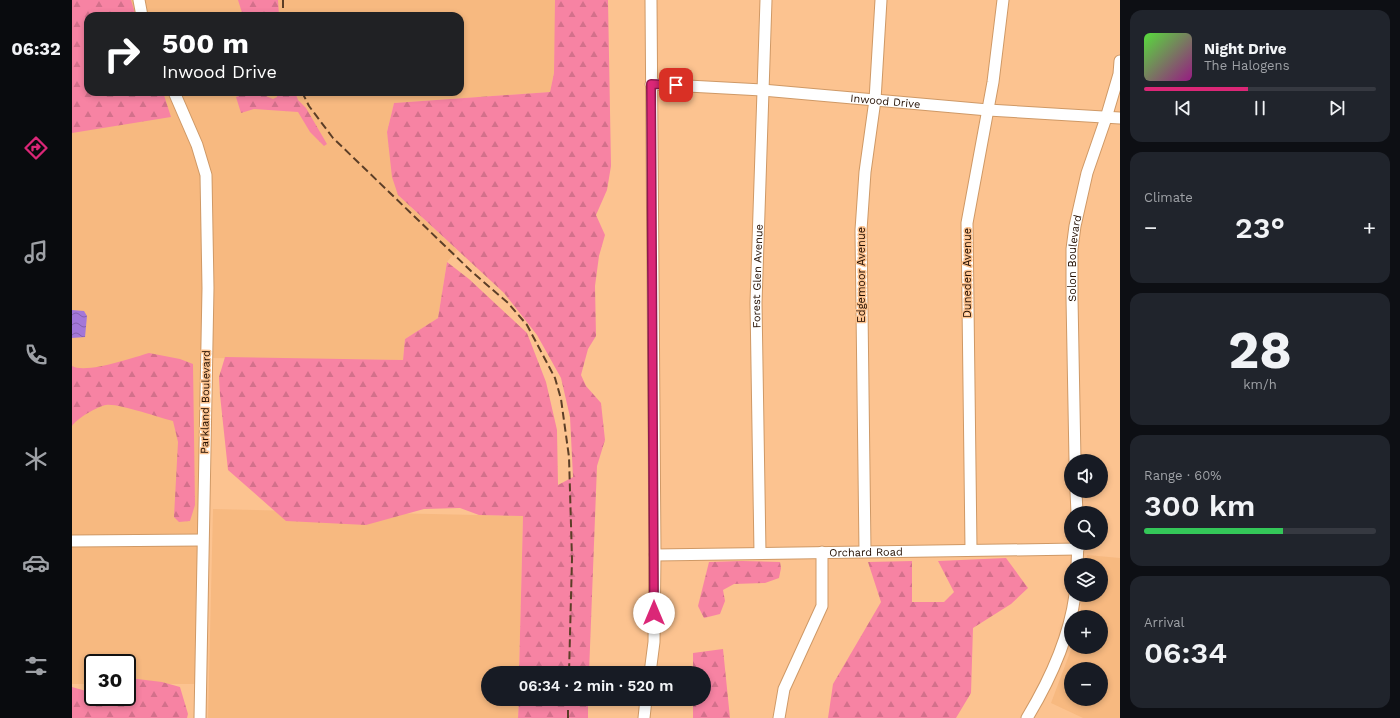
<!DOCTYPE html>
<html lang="en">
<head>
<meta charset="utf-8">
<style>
	:root { --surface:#171b24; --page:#20242c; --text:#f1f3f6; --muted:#9ea1a6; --line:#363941; --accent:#db2777 }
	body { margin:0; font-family:"Work Sans",sans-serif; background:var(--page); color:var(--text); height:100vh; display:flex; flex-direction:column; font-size:15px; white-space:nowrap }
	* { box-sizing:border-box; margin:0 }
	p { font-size:13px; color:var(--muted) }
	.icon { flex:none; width:22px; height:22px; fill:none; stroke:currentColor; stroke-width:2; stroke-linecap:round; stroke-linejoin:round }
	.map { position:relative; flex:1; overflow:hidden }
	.sheet { display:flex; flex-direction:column; gap:10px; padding:10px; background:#0d0f14; width:280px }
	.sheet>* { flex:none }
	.banner { position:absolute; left:12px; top:12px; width:380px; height:84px; border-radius:12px; box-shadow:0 2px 6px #0003; background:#202124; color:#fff; overflow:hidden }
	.fabs { position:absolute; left:992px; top:454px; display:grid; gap:8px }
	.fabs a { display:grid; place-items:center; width:44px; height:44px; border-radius:50%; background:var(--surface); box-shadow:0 2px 6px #0003; font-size:20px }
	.speed { position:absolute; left:12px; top:654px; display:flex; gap:8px; font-size:20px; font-weight:700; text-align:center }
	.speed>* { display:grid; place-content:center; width:52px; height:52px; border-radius:50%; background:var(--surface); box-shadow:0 2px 6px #0003; line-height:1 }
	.speed .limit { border:2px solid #111; border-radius:6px; background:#fff; color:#111 }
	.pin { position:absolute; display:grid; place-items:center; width:34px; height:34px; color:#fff; margin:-17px; border-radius:8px; box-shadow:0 2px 6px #0006 }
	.me { position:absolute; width:44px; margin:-22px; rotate:0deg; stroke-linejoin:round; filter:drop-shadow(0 0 3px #0008) }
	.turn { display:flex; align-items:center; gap:14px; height:84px; padding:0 12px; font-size:18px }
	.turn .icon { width:52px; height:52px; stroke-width:2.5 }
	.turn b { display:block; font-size:28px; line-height:34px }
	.big { font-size:30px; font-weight:600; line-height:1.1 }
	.sheet .widget { flex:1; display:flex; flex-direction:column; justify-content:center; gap:6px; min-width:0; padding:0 14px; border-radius:12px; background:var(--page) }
	.sheet .dial { align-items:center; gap:0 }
	.dial b { font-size:52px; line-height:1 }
	.song { display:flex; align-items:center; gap:12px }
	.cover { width:48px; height:48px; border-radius:6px; background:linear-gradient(135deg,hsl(110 70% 55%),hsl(310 70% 35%)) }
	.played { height:4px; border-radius:2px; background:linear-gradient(90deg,var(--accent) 45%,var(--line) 45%) }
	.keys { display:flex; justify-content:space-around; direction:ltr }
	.heat { display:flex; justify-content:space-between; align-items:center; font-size:22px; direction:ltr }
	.charge { height:6px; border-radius:3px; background:linear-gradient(90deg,#34c759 60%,var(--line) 0) }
	.trip { position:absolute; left:409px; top:666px; width:230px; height:40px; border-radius:20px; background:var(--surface); box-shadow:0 2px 6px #0003; font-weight:600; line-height:40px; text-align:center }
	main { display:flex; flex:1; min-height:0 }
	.dock { display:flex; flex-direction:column; width:72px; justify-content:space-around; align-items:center; background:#090b0e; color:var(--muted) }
	.dock .icon { width:28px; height:28px }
	.dock .current { color:var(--accent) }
	.dock b { font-size:18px; color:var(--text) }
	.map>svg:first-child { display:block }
</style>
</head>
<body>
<main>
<nav class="dock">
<b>06:32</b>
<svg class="icon current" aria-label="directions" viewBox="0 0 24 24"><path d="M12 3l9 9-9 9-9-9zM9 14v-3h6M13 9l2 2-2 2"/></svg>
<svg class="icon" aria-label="music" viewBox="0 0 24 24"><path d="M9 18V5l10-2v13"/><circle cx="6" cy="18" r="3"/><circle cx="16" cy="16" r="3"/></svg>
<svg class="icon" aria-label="phone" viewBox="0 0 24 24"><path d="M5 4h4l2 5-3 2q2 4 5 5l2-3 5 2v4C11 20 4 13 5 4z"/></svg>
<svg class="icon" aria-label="climate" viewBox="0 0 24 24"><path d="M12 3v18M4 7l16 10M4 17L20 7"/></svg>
<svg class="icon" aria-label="car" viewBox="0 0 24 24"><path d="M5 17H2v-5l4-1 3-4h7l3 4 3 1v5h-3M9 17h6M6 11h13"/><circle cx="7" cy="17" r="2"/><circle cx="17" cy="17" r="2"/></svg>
<svg class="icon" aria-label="filters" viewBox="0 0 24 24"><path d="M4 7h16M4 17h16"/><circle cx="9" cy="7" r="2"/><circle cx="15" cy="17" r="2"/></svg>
</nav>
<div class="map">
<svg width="1048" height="718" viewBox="0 0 1048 718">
	<defs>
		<pattern id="forest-firs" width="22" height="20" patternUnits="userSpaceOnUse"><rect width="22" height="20" fill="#f783a3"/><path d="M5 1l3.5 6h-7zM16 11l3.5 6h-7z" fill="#d3708b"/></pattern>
		<pattern id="water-waves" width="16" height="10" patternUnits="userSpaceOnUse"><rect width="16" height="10" fill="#a377d9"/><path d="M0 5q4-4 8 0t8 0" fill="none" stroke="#8460ae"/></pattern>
	</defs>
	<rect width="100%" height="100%" fill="#fcc390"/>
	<!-- built -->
	<g fill="#f7b980" fill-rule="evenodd">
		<path d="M0,0H484L482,73L478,92L322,103L315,132L326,195L385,250L375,262L366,318L333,339L331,360L134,358L129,684H55V663H21V684H0ZM16,16H388V92H16Z"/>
		<path d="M141,509L451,516L447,673H416V699H447L446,718H136Z"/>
		<path d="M1015,555L1048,558V718H1011L979,703L1000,647H1029V617H1008L1010,595H1029V565H1014ZM999,669H1029V699H999Z"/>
	</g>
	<!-- forest -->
	<g fill="url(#forest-firs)">
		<path d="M0,0H59L64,16H16V92H91L99,117L0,133Z"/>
		<path d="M166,0H206L207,16H171Z"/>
		<path d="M483,0H536L539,166L535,190L524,215L533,235L527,256L523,286L524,336L516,349L509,375L514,386L529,403L533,440L525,466L517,673H447L451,516L407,515L388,508L352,509L294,525L214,521L156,470L148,395L147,377L153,357L331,360L333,339L366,318L375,262L397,279L455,333L474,382L485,430L486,485L501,477L498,417L489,378L465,335L432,293L326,195L320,177L315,132L322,103L478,92L482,73Z"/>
		<path d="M178,92H191L194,96L201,99L205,97V92H223L226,100L234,108L255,144L252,146L238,132L226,112L182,109L169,113L164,97Z"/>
		<path d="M77,353L108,359L121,364L123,505L118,521L107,522L102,517L106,442L101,421C88,418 46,403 34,405C26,406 4,419 0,426V366C14,374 60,358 77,353Z"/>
		<path d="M934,558L956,588L939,604L901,628L899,693L884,718H756L761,684L809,602L796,562L840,561V602H872L882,592L866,561Z"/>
		<path d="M670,561L708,562L709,568L707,578L693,583L662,584L651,590L653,601L648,614L632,618L626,606L637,562Z"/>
		<path d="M651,649L658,718H621V699H632V673H621V653Z"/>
		<path d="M57,678L90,682L108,687L116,714L115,718H0V687L21,693V697H55V679Z"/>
		<path d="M447,699H516V718H446Z"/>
	</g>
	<!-- water -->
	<path fill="url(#water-waves)" d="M0,310L12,311L15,316L13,337L0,338Z"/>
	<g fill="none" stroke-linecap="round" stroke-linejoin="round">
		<defs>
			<g id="minor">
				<path d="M67,0L70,16"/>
				<path id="s1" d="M579,84L690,90L916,110L1048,118"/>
				<path d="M102,92L125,145L134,175L136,288L128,718"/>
				<path id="s2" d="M1003,461L1000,298V249L1003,226L1015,173L1034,118L1047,74L1048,61"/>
				<path d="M1004,491L1005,513"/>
				<path d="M0,541L130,540"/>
				<path d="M899,549L895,223L921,82L931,0"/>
				<path d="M793,551L789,230L793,172L803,100L809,0"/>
				<path id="s3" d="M688,553L684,303L694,0"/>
				<path id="s4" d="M583,555L1006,549"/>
				<path d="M1005,565L1006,543"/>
				<path d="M578,673L582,642L583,555L579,0"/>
				<path d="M572,718L574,699"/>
				<path d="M707,718L712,689L750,606V552"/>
				<path d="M955,718C978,680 997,639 1003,595"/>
			</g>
		</defs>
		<!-- minor casing -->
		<use href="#minor" stroke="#cf9966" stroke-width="13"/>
		<!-- minor -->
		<use href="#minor" stroke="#fff" stroke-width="11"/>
		<!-- rail -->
		<g stroke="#5c3e27" stroke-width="2" stroke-dasharray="8 4" stroke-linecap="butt">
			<path d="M211,0V16"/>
			<path d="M230,92L237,106L261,138L399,271L436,303L455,325L483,378L489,399L497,457L500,559L497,673"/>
			<path d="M496,718V699"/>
		</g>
	</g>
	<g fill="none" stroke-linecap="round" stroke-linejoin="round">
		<defs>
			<path id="route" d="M582,613L579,84L604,85"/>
		</defs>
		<!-- route casing -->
		<use href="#route" stroke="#8e194d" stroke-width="10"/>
		<!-- route -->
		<use href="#route" stroke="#db2777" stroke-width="7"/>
	</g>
	<g text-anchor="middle" stroke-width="3" stroke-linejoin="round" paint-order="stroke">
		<!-- street labels -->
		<g font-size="11" fill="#220e00" stroke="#fcc390">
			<text dy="4" stroke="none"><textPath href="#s1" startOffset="235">Inwood Drive</textPath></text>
			<text dy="4" stroke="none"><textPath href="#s2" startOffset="203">Solon Boulevard</textPath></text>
			<text transform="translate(895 273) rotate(-90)" y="4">Duneden Avenue</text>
			<text transform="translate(789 275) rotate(-90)" y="4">Edgemoor Avenue</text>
			<text dy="4" stroke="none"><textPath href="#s3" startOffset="277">Forest Glen Avenue</textPath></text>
			<text transform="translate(133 402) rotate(-89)" y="4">Parkland Boulevard</text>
			<text dy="4" stroke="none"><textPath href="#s4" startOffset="211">Orchard Road</textPath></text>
		</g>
	</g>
</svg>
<div class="fabs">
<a><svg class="icon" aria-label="sound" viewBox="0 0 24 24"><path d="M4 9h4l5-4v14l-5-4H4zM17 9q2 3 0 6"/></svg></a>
<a><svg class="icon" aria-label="search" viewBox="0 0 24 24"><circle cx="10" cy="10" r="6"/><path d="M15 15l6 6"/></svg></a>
<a><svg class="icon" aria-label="layers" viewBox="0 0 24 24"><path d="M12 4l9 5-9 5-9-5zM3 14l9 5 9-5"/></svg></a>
<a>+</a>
<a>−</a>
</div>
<div class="speed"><div class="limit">30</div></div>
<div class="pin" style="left:604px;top:85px;background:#d93025"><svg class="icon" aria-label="arrive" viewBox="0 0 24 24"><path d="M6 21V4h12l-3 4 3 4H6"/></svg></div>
<svg class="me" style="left:582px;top:613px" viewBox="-20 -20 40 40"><circle r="19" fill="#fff"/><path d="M0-13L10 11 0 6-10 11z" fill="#db2777"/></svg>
<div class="trip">06:34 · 2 min · 520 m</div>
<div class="banner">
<div class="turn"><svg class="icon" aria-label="right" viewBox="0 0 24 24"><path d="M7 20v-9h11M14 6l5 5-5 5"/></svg><div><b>500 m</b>Inwood Drive</div></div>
</div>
</div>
<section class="sheet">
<div class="widget">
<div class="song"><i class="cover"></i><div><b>Night Drive</b><p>The Halogens</p></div></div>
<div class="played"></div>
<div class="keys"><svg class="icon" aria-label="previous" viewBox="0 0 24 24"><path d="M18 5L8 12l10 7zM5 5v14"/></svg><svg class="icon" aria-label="pause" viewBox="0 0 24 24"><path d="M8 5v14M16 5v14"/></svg><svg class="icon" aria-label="next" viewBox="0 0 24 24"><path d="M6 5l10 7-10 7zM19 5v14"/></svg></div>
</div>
<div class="widget"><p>Climate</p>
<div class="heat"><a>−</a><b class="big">23°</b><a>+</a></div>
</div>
<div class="widget dial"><b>28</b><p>km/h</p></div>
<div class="widget"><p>Range · 60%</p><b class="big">300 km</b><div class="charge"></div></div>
<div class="widget"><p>Arrival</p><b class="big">06:34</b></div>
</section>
</main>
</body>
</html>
